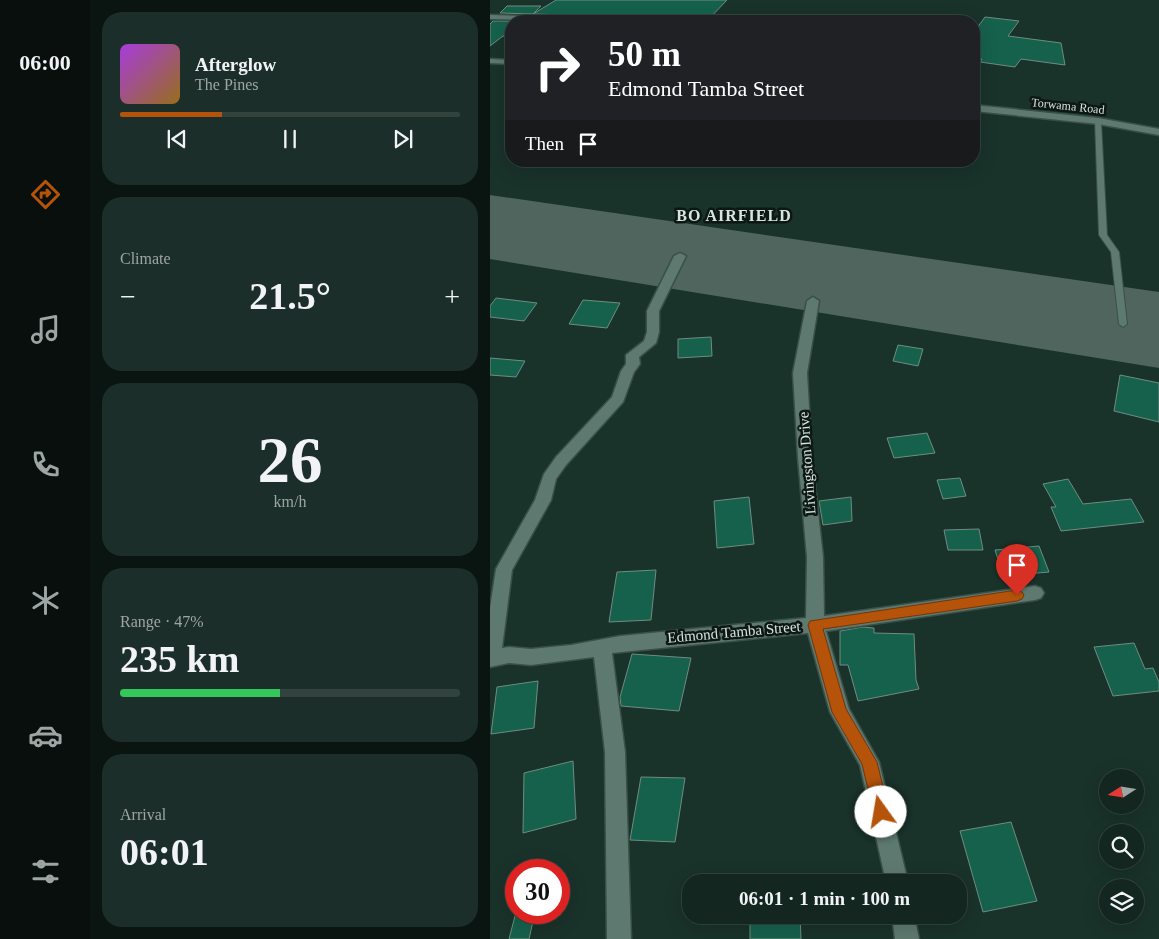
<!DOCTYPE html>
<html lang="en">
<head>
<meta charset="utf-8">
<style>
	:root { --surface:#132620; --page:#1c2e29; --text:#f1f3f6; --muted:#9da5a5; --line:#32433e; --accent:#b45309 }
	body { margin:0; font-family:"Times New Roman",serif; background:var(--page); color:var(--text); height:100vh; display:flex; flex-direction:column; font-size:19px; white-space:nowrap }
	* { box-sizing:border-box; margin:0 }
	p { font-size:16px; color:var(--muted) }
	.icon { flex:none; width:28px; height:28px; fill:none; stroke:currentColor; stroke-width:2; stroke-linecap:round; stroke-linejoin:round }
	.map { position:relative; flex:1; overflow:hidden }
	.drawer { display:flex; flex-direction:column; gap:12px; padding:12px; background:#0a1512; width:400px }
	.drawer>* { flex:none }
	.banner { position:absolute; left:15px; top:15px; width:475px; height:152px; border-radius:20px; box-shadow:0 5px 20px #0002,0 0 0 1px var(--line); background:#202124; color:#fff; overflow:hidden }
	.needle { width:32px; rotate:258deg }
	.fabs { position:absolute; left:609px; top:769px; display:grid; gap:10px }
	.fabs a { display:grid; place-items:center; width:45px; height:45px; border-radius:50%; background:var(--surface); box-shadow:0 5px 20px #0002,0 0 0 1px var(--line); font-size:25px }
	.speed { position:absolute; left:15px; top:859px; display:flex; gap:10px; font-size:25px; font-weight:700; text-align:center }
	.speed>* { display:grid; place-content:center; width:65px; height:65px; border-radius:50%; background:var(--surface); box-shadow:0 5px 20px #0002,0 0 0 1px var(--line); line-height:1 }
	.speed .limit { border:8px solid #d22; background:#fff; color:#111 }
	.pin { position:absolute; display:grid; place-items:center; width:42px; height:42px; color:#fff; margin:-51px -21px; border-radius:50% 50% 50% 0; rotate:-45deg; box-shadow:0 0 5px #0007 }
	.pin .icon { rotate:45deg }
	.me { position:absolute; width:55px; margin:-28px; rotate:347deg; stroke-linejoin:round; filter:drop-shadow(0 0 4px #0008) }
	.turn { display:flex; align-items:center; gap:18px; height:105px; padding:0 20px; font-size:22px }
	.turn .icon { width:65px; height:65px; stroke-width:2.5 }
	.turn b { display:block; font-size:35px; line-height:42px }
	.then { display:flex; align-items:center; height:48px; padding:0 20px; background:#0003; gap:10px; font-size:19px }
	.big { font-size:38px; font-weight:700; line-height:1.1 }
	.drawer .widget { flex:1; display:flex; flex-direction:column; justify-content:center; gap:8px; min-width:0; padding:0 18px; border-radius:20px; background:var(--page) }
	.drawer .dial { align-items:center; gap:0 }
	.dial b { font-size:65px; line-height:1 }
	.song { display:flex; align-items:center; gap:15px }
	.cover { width:60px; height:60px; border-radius:8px; background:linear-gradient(135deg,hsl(280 70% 55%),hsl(40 70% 35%)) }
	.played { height:5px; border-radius:2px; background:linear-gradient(90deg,var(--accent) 30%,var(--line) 30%) }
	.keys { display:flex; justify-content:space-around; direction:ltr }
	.heat { display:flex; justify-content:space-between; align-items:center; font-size:28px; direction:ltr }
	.charge { height:8px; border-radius:4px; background:linear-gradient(90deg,#34c759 47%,var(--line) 0) }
	.trip { position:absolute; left:192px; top:874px; width:285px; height:50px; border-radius:20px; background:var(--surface); box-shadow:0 5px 20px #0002,0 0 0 1px var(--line); font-weight:700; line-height:50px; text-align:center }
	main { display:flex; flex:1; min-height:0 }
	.menu { display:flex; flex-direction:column; width:90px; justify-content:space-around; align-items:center; background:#080f0d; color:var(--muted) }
	.menu .icon { width:35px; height:35px }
	.menu .selected { color:var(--accent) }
	.menu b { font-size:22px; color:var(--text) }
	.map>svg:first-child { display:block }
</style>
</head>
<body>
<main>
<nav class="menu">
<b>06:00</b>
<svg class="icon selected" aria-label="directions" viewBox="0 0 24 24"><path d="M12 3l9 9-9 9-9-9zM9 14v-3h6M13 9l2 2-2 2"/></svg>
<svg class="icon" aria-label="music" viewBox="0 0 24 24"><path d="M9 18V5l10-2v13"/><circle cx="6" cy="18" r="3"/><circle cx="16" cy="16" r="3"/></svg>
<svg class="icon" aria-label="phone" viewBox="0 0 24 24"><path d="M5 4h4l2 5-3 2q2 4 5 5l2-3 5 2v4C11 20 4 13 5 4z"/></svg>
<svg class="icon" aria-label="climate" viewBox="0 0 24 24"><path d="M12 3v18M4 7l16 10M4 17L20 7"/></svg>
<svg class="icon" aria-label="car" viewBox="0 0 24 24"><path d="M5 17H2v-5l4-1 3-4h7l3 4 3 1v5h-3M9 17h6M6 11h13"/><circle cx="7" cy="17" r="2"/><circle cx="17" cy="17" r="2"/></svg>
<svg class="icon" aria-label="filters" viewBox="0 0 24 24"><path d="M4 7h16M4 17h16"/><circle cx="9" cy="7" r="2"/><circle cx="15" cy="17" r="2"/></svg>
</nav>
<section class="drawer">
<div class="widget">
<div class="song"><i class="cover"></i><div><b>Afterglow</b><p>The Pines</p></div></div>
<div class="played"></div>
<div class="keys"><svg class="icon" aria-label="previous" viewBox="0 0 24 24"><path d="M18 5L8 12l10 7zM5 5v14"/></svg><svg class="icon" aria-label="pause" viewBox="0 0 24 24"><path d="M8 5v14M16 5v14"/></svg><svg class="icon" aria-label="next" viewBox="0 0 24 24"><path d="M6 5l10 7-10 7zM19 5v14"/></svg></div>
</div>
<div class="widget"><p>Climate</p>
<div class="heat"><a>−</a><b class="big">21.5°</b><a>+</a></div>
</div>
<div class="widget dial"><b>26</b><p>km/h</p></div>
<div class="widget"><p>Range · 47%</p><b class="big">235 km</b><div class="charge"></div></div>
<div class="widget"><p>Arrival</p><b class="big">06:01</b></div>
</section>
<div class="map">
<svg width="669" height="939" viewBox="0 0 669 939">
	<rect width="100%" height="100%" fill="#19322a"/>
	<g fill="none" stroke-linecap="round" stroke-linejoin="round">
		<!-- runway -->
		<path fill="#4f655e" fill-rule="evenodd" d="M0,195L669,292V368L0,259Z"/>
	</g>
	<!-- building -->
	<g fill="#16614c" stroke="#708c81">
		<path d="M66,0H237L217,21H155L80,17L75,15L10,13L17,6H51L43,14Z"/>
		<path d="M495,17L529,21L518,36L571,43L575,65L531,59L525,67L490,62L492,59L484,58V32Z"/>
		<path d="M3,21H21V32L17,36H13L0,46V24Z"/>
		<path d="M6,298L47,303L34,321L0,317V306Z"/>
		<path d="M93,300L130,303L117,328L79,324Z"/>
		<path d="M221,337L222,356L188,358V339Z"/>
		<path d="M408,345L433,349L428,366L403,361Z"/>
		<path d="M0,358L35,361L26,377L0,375Z"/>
		<path d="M630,375L669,383V422L624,411Z"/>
		<path d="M437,433L445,453L404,458L397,438Z"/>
		<path d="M470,478L476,496L453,499L447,480Z"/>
		<path d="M578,479L593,504L641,499L654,522L571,531L561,507H566L553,484Z"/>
		<path d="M259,497L264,544L227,548L224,501Z"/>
		<path d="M361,497L362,521L333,525L329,501Z"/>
		<path d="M489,529L493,550H458L454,530Z"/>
		<path d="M549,546L559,572L513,576L505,550Z"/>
		<path d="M166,570L161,620L119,622L127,572Z"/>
		<path d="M373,627L384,628V633L424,634L426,680L429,689L368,701L358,665H350V631Z"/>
		<path d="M644,643L655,669L663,668L669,682V691L623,696L604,647Z"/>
		<path d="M142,654L201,658L189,711L131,706L130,697Z"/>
		<path d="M48,681L44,728L1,734L7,687Z"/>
		<path d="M83,761L86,819L33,833L34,773Z"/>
		<path d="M151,777L195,778L185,842L140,840Z"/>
		<path d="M521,822L547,901L493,912L470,831Z"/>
		<path d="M26,912H45L39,939H19Z"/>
		<path d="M260,915H310L311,939H260Z"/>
	</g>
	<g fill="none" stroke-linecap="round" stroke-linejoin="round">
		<defs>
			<path id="lane" d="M608,119L611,121L617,235L629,252L637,324L633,327L629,324L621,252L609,235L605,121Z"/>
			<g id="street">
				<path d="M0,15L75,17L79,19L75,21L0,19Z"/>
				<path d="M190,253L196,256L169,311V332L166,343L149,357L150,364L144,372L133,402L76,465L66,479L61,500L22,570L12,648L19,647L41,649L81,645L130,636L316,618L317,557L308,458L303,373L317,301L323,297L329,301L317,373L322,458L333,557L334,616L545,586L551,588L554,593L551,598L545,600L336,631L359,709L389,762L418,882H396L370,765L340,712L318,633L122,653L135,752L141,939H117L115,752L104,657L41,665L19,663L0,667V608L6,569L45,500L54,474L66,457L122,397L131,371L136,364V355L154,341L157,332V311L184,256Z"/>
				<path d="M402,915H424L429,939H405Z"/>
			</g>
			<g id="secondary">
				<path d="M0,59L21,60V64L0,63Z"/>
				<path d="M484,105L608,118L669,129V135L608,124L484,111Z"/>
			</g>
		</defs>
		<!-- lane casing -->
		<use href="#lane" stroke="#394f47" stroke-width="2"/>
		<!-- street casing -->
		<use href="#street" stroke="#394f47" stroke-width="3"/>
		<!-- secondary casing -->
		<use href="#secondary" stroke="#394f47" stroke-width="3"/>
		<!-- lane -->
		<use href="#lane" fill="#5e796f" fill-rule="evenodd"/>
		<!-- street -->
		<use href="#street" fill="#5e796f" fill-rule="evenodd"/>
		<!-- secondary -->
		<use href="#secondary" fill="#5e796f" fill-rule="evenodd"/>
	</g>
	<!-- route -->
	<path fill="#b45309" stroke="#753606" d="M527,590L532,592L534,595L532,599L527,601L333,629L356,709L387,762L399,812L397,818L391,820L385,818L372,764L342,712L318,625L320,621Z"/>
	<g text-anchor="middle" stroke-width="5" stroke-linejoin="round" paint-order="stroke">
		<!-- far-street labels -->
		<g font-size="12" fill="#d6e5df" stroke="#0d1713">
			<text transform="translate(578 106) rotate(6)" y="4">Torwama Road</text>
		</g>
		<!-- street labels -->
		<g font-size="15" fill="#d6e5df" stroke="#0d1713">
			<text transform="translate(317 463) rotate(-94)" y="5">Livingston Drive</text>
			<text transform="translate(244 632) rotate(-5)" y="5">Edmond Tamba Street</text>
		</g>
		<!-- far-district labels -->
		<g font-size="16" font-weight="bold" letter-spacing="1" fill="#d6e5df" stroke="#0d1713">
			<text x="244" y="221">BO AIRFIELD</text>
		</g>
	</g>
</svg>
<div class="fabs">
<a><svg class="needle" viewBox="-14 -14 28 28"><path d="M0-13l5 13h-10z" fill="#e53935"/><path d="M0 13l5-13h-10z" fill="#9da5a5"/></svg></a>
<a><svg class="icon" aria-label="search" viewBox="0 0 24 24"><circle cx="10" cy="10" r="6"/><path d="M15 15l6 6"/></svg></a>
<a><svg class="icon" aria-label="layers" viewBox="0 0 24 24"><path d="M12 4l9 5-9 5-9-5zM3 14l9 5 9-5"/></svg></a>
</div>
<div class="speed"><div class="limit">30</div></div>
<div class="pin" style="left:527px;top:595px;background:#d93025"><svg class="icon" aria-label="arrive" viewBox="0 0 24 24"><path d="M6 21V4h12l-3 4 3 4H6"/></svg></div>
<svg class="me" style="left:391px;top:812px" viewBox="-20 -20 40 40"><circle r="19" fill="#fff"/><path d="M0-13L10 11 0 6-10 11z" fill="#b45309"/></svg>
<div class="trip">06:01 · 1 min · 100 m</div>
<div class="banner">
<div class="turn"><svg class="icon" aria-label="right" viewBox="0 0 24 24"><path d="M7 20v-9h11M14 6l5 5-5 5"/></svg><div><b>50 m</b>Edmond Tamba Street</div></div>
<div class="then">Then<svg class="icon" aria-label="arrive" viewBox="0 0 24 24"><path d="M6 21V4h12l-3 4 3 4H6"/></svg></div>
</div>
</div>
</main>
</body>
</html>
